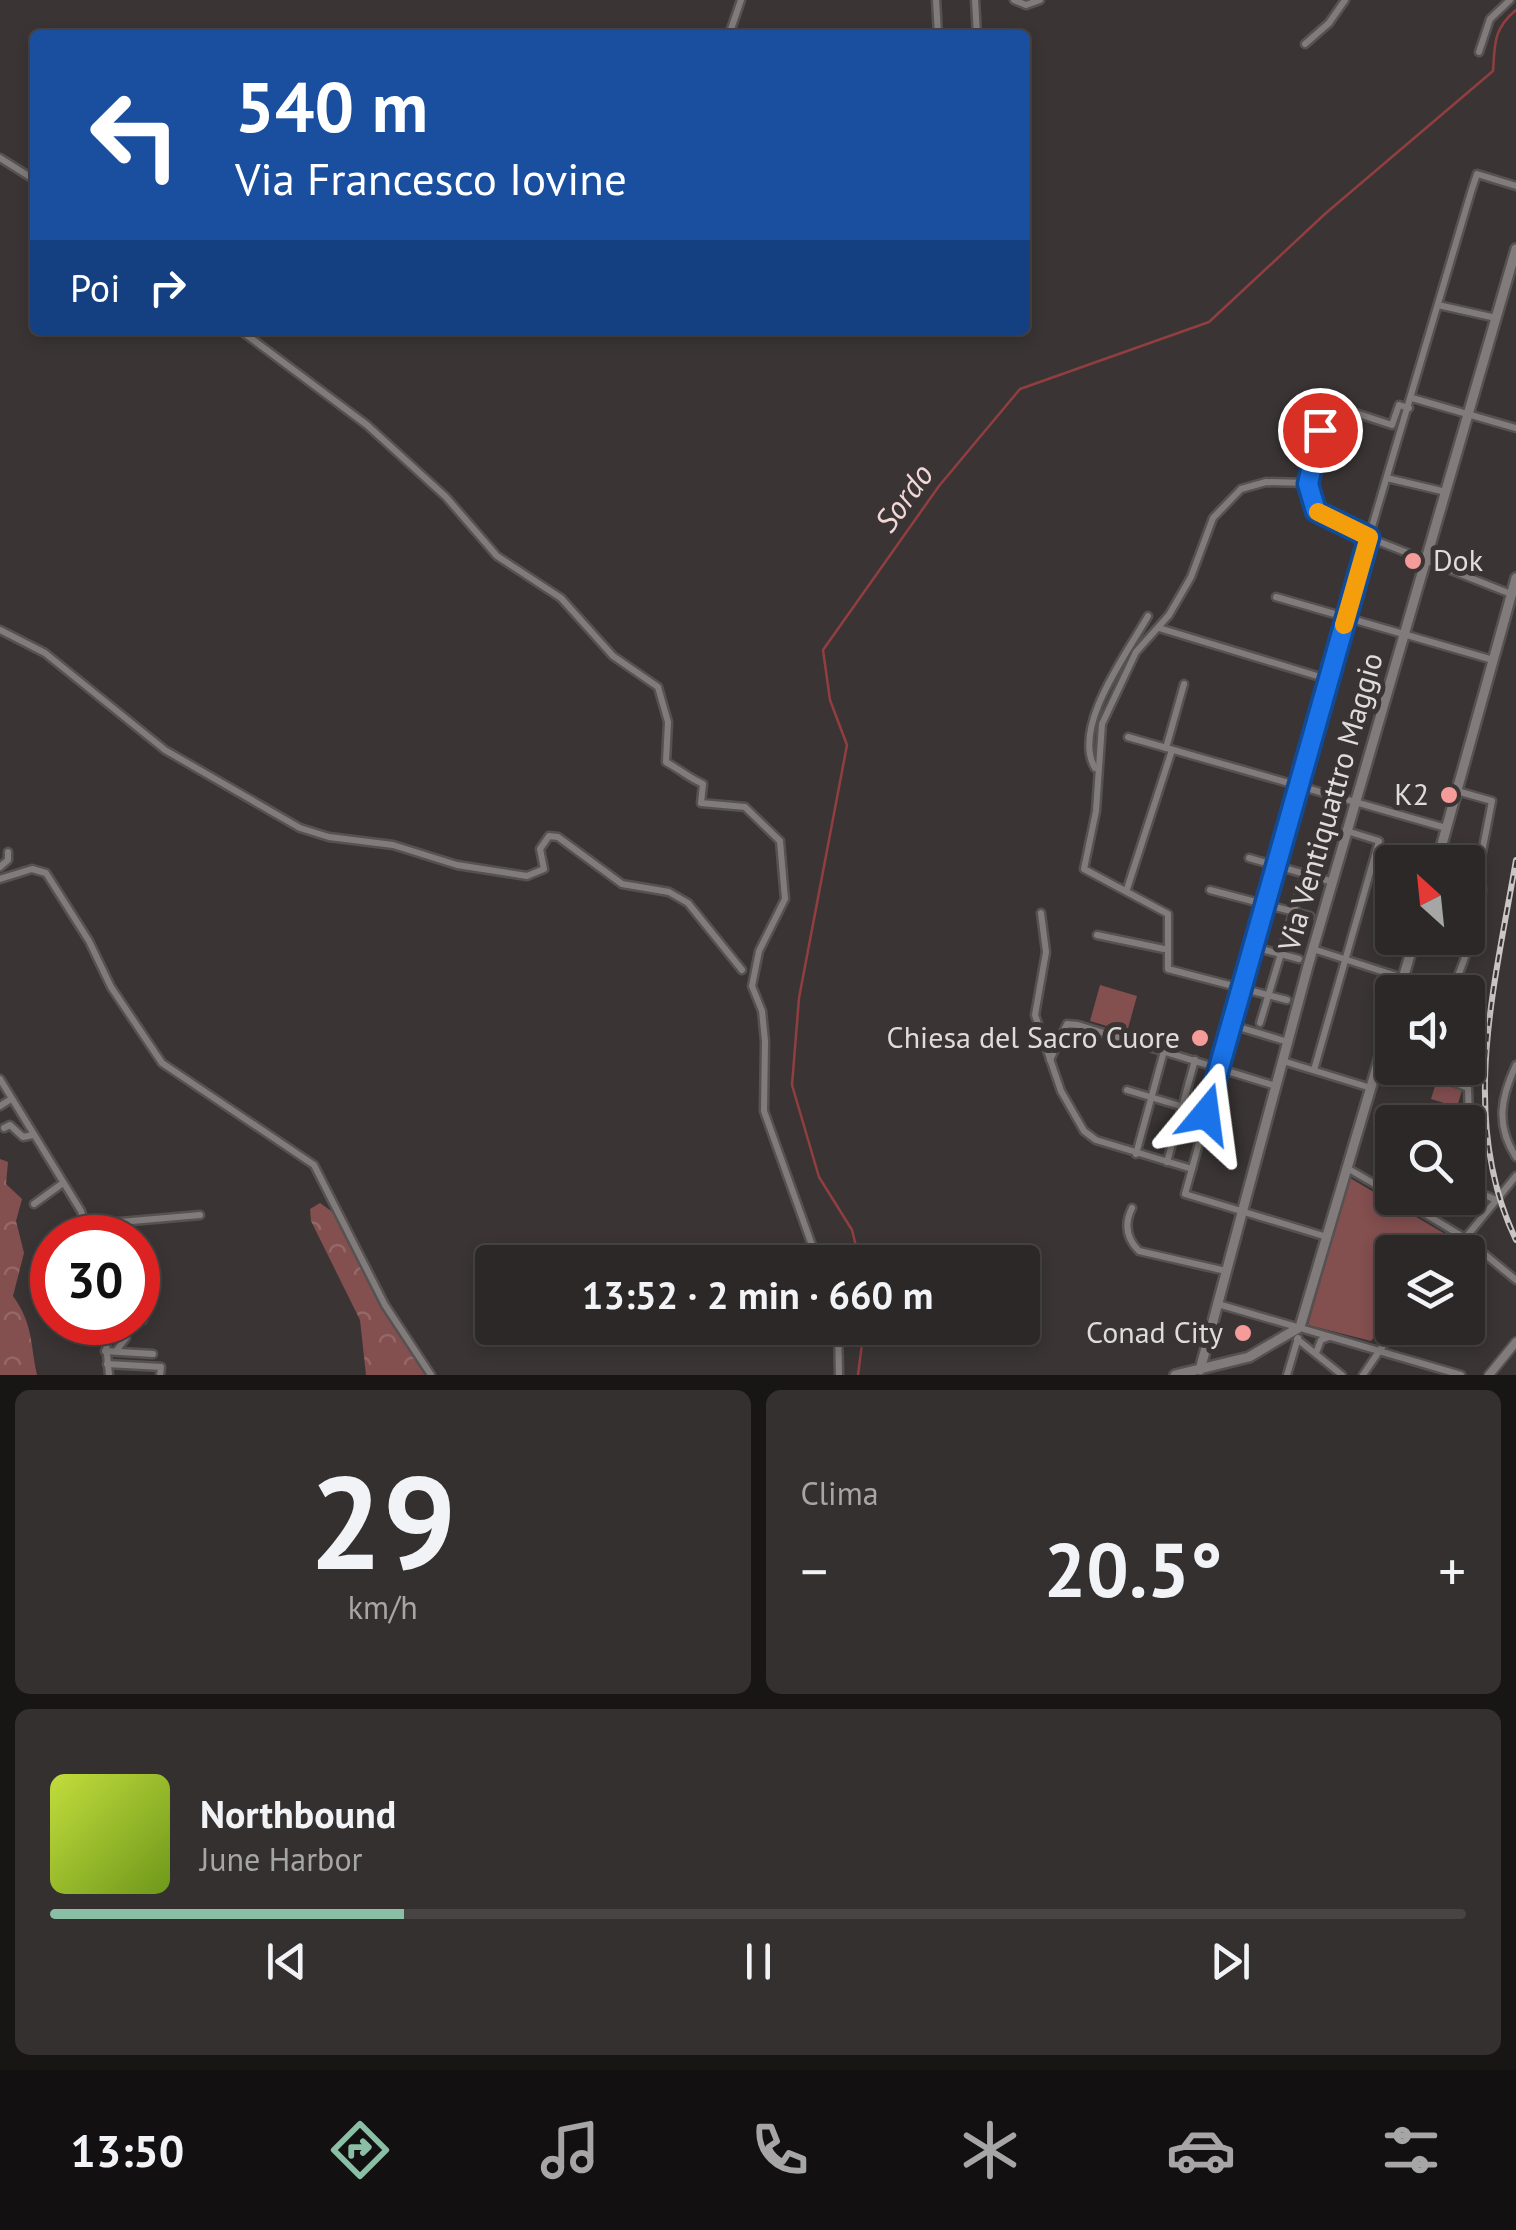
<!DOCTYPE html>
<html lang="it">
<head>
<meta charset="utf-8">
<style>
	:root { --surface:#2c2827; --page:#34302f; --text:#f1f3f6; --muted:#a6a6a7; --line:#484444; --accent:#8abfa5 }
	body { margin:0; font-family:"PT Sans",sans-serif; background:var(--page); color:var(--text); height:100vh; display:flex; flex-direction:column; font-size:38px; white-space:nowrap }
	* { box-sizing:border-box; margin:0 }
	p { font-size:32px; color:var(--muted) }
	.icon { flex:none; width:55px; height:55px; fill:none; stroke:currentColor; stroke-width:2; stroke-linecap:round; stroke-linejoin:round }
	.map { position:relative; height:1375px; overflow:hidden }
	.panel { display:flex; flex-direction:column; gap:15px; padding:15px; background:#181615; flex:1 }
	.panel>* { flex:none }
	.top-card { position:absolute; left:30px; top:30px; width:1000px; height:305px; border-radius:10px; box-shadow:0 5px 15px #0003,0 0 0 2px var(--line); background:#1a4fa0; color:#fff; overflow:hidden }
	.needle { width:65px; rotate:333deg }
	.buttons { position:absolute; left:1375px; top:845px; display:grid; gap:20px }
	.buttons a { display:grid; place-items:center; width:110px; height:110px; border-radius:10px; background:var(--surface); box-shadow:0 5px 15px #0003,0 0 0 2px var(--line); font-size:50px }
	.speed { position:absolute; left:30px; top:1215px; display:flex; gap:20px; font-size:50px; font-weight:700; text-align:center }
	.speed>* { display:grid; place-content:center; width:130px; height:130px; border-radius:50%; background:var(--surface); box-shadow:0 5px 15px #0003,0 0 0 2px var(--line); line-height:1 }
	.speed .limit { border:15px solid #d22; background:#fff; color:#111 }
	.pin { position:absolute; display:grid; place-items:center; width:85px; height:85px; color:#fff; margin:-42px; border:5px solid #fff; border-radius:50%; box-shadow:0 2px 10px #0007 }
	.me { position:absolute; width:110px; margin:-55px; rotate:16deg; stroke-linejoin:round; filter:drop-shadow(0 0 8px #0008) }
	.turn { display:flex; align-items:center; gap:35px; height:210px; padding:0 40px; font-size:45px }
	.turn .icon { width:130px; height:130px; stroke-width:2.5 }
	.turn b { display:block; font-size:70px; line-height:85px }
	.then { display:flex; align-items:center; height:95px; padding:0 40px; background:#0003; gap:20px; font-size:38px }
	.big { font-size:75px; font-weight:800; line-height:1.1 }
	.panel .tile { flex:1; display:flex; flex-direction:column; justify-content:center; gap:15px; min-width:0; padding:0 35px; border-radius:15px; background:var(--page) }
	.panel .dial { align-items:center; gap:0 }
	.dial b { font-size:130px; line-height:1 }
	.song { display:flex; align-items:center; gap:30px }
	.cover { width:120px; height:120px; border-radius:15px; background:linear-gradient(135deg,hsl(70 70% 55%),hsl(80 70% 35%)) }
	.played { height:10px; border-radius:5px; background:linear-gradient(90deg,var(--accent) 25%,var(--line) 25%) }
	.keys { display:flex; justify-content:space-around; direction:ltr }
	.heat { display:flex; justify-content:space-between; align-items:center; font-size:55px; direction:ltr }
	.panel .tiles { flex:1; display:grid; gap:15px; grid-template-columns:1fr 1fr }
	.tile:last-child { grid-column:span 2 }
	.trip { position:absolute; left:475px; top:1245px; width:565px; height:100px; border-radius:10px; background:var(--surface); box-shadow:0 5px 15px #0003,0 0 0 2px var(--line); font-weight:800; line-height:100px; text-align:center }
	.tabs { display:flex; height:160px; justify-content:space-around; align-items:center; background:#121010; color:var(--muted) }
	.tabs .icon { width:70px; height:70px }
	.tabs .on { color:var(--accent) }
	.tabs b { font-size:45px; color:var(--text) }
	.map>svg:first-child { display:block }
</style>
</head>
<body>
<div class="map">
<svg width="1516" height="1375" viewBox="0 0 1516 1375">
	<defs>
		<pattern id="forest-crowns" width="20" height="18" patternUnits="userSpaceOnUse" patternTransform="scale(2.5)"><rect width="20" height="18" fill="#834f4f"/><path d="M2 6a3 3 0 1 1 6 0M12 15a3 3 0 1 1 6 0" fill="none" stroke="#946868"/></pattern>
	</defs>
	<rect width="100%" height="100%" fill="#3a3534"/>
	<!-- forest -->
	<g fill="url(#forest-crowns)">
		<path d="M0,1159L8,1162L6,1184L22,1199L16,1221L24,1253L13,1296C33,1324 30,1342 37,1375H0Z"/>
		<path d="M320,1203L334,1213L386,1312L426,1375H366L360,1320L311,1221L310,1209Z"/>
	</g>
	<!-- park -->
	<g fill="#834f4f">
		<path d="M1100,985L1137,996L1127,1032L1090,1021Z"/>
		<path d="M1436,1083L1462,1090L1457,1107L1431,1099Z"/>
		<path d="M1350,1178L1452,1238L1441,1252H1392V1314L1371,1341L1308,1325Z"/>
	</g>
	<g fill="none" stroke-linecap="round" stroke-linejoin="round">
		<!-- stream -->
		<g stroke="#913e41" stroke-width="2.5">
			<path d="M860,1262L852,1230L819,1177L792,1085L799,998L847,745L830,700L823,650L939,486L1020,389L1209,322L1326,213L1493,71C1495,44 1493,29 1516,10"/>
			<path d="M858,1375L864,1328"/>
		</g>
		<defs>
			<g id="minor">
				<path d="M936,0L938,35"/>
				<path d="M975,0L977,35"/>
				<path d="M1014,0L1026,5L1040,0"/>
				<path d="M729,35L741,0"/>
				<path d="M1305,44L1329,23L1345,0"/>
				<path d="M1479,52L1490,19L1510,0"/>
				<path d="M0,158L35,180"/>
				<path d="M1438,305L1496,318"/>
				<path d="M240,330L367,425L446,497L497,556L561,598L613,656L658,687L668,722L666,762C679,769 689,778 703,784L701,803L745,807L780,841L785,899L759,951L752,986L762,1011L765,1041L764,1111L818,1262"/>
				<path d="M1412,398L1516,428"/>
				<path d="M1409,408L1399,405L1392,425L1325,403L1308,483L1316,511L1352,531L1511,594"/>
				<path d="M1387,478L1446,492"/>
				<path d="M1276,597L1493,660"/>
				<path d="M1159,628L1327,679"/>
				<path d="M0,630L45,653L165,750L300,828L329,837L393,845L457,865L527,876L544,869L540,849L549,836L558,837L622,884L669,892L688,903L742,970"/>
				<path d="M1128,737L1446,828"/>
				<path d="M1166,748L1184,684"/>
				<path d="M1095,768C1071,727 1128,652 1148,616"/>
				<path d="M1457,791L1492,801L1478,873L1468,870"/>
				<path d="M1249,858L1333,882"/>
				<path d="M0,867L8,860V852"/>
				<path d="M0,879L32,869L46,873L89,941L111,987L162,1063L314,1165L385,1305L431,1375"/>
				<path d="M1127,889L1172,750"/>
				<path d="M1210,890L1310,916"/>
				<path d="M1041,913L1046,952L1035,1015L1061,1091L1084,1131L1096,1140L1192,1169"/>
				<path d="M1097,935L1164,949"/>
				<path d="M1254,947L1299,959"/>
				<path d="M1313,949L1403,978"/>
				<path d="M1452,992C1461,966 1493,895 1478,873"/>
				<path d="M1287,1000L1168,969V914L1084,869L1096,811L1102,724L1136,652L1169,615L1191,577L1213,518L1241,489L1266,482L1308,483"/>
				<path d="M1260,1023L1305,874"/>
				<path d="M1232,1025L1288,1042"/>
				<path d="M1050,1060L1067,1024L1078,1025L1276,1086"/>
				<path d="M1283,1061L1371,1088"/>
				<path d="M1516,1065C1501,1097 1495,1125 1516,1157"/>
				<path d="M1420,1068L1468,1088L1471,1182L1476,1191L1496,1200"/>
				<path d="M1314,1070L1379,841L1350,832"/>
				<path d="M0,1079L81,1211L89,1238"/>
				<path d="M1127,1090L1207,1114"/>
				<path d="M0,1106L11,1099"/>
				<path d="M4,1128L10,1125L23,1137L33,1135"/>
				<path d="M1136,1154L1164,1051"/>
				<path d="M1167,1162L1195,1060"/>
				<path d="M1347,1168L1392,1194"/>
				<path d="M1399,1198L1465,1238L1516,1280"/>
				<path d="M34,1204L63,1183"/>
				<path d="M1132,1208C1124,1224 1126,1238 1139,1251L1226,1271"/>
				<path d="M86,1225L200,1215"/>
				<path d="M1327,1237L1185,1194L1329,672L1471,192L1477,174L1516,186"/>
				<path d="M1454,1252L1516,1176"/>
				<path d="M50,1285H52"/>
				<path d="M138,1295H142"/>
				<path d="M1218,1304L1461,1375"/>
				<path d="M138,1320H143"/>
				<path d="M104,1322L109,1375"/>
				<path d="M838,1328L839,1375"/>
				<path d="M1297,1339L1342,1375"/>
				<path d="M105,1351L153,1354"/>
				<path d="M116,1351L126,1338"/>
				<path d="M1316,1353L1321,1340L1329,1337"/>
				<path d="M107,1364L161,1367L160,1375"/>
				<path d="M1287,1375L1298,1338"/>
				<path d="M1363,1375L1395,1328"/>
			</g>
			<path id="tertiary" d="M1489,1375L1516,1342"/>
			<g id="secondary">
				<path d="M1437,862L1516,578"/>
				<path d="M1399,992L1415,938"/>
				<path d="M1200,1370L1308,966L1516,249"/>
				<path d="M1175,1375L1249,1357L1300,1327L1392,1016"/>
			</g>
		</defs>
		<!-- minor casing -->
		<use href="#minor" stroke="#565252" stroke-width="11"/>
		<!-- tertiary casing -->
		<use href="#tertiary" stroke="#565252" stroke-width="12"/>
		<!-- secondary casing -->
		<use href="#secondary" stroke="#565252" stroke-width="14"/>
		<!-- minor -->
		<use href="#minor" stroke="#827b7b" stroke-width="6"/>
		<!-- tertiary -->
		<use href="#tertiary" stroke="#827b7b" stroke-width="8"/>
		<!-- secondary -->
		<use href="#secondary" stroke="#827b7b" stroke-width="9"/>
		<defs>
			<path id="rail" d="M1516,860C1495,984 1458,1120 1516,1240"/>
		</defs>
		<!-- rail casing -->
		<use href="#rail" stroke="#cbc6c6" stroke-width="6"/>
		<!-- rail -->
		<use href="#rail" stroke="#3a3534" stroke-width="2.5" stroke-dasharray="8" stroke-linecap="butt"/>
	</g>
	<g fill="none" stroke-linecap="round" stroke-linejoin="round">
		<defs>
			<path id="route" d="M1206,1114L1369,537L1316,511L1308,484L1320,430"/>
		</defs>
		<!-- route casing -->
		<use href="#route" stroke="#114b97" stroke-width="25"/>
		<!-- route -->
		<use href="#route" stroke="#1a73e8" stroke-width="18"/>
		<!-- slow -->
		<path stroke="#f59e0b" stroke-width="18" d="M1318,512L1369,537L1344,625"/>
	</g>
	<!-- markers -->
	<g fill="#f59b9a" stroke="#3a3534" stroke-width="4">
		<circle cx="1413" cy="561" r="10"/>
		<circle cx="1449" cy="795" r="10"/>
		<circle cx="1200" cy="1038" r="10"/>
		<circle cx="1243" cy="1333" r="10"/>
	</g>
	<g text-anchor="middle" stroke-width="10" stroke-linejoin="round" paint-order="stroke">
		<!-- poi labels -->
		<g font-size="30" fill="#e0dcdc" stroke="#3a3534" text-anchor="end">
			<text x="1433" y="571" text-anchor="start">Dok</text>
			<text x="1429" y="805">K2</text>
			<text x="1180" y="1048">Chiesa del Sacro Cuore</text>
			<text x="1223" y="1343">Conad City</text>
		</g>
		<!-- street labels -->
		<g font-size="30" fill="#e0dcdc" stroke="#3a3534">
			<text transform="translate(1331 802) rotate(-74)" y="10">Via Ventiquattro Maggio</text>
		</g>
		<!-- water labels -->
		<g font-size="32" font-style="italic" fill="#f1d7d6" stroke="#3a3534">
			<text transform="translate(904 498) rotate(-54)" y="11">Sordo</text>
		</g>
	</g>
</svg>
<div class="buttons">
<a><svg class="needle" viewBox="-14 -14 28 28"><path d="M0-13l5 13h-10z" fill="#e53935"/><path d="M0 13l5-13h-10z" fill="#a6a6a7"/></svg></a>
<a><svg class="icon" aria-label="sound" viewBox="0 0 24 24"><path d="M4 9h4l5-4v14l-5-4H4zM17 9q2 3 0 6"/></svg></a>
<a><svg class="icon" aria-label="search" viewBox="0 0 24 24"><circle cx="10" cy="10" r="6"/><path d="M15 15l6 6"/></svg></a>
<a><svg class="icon" aria-label="layers" viewBox="0 0 24 24"><path d="M12 4l9 5-9 5-9-5zM3 14l9 5 9-5"/></svg></a>
</div>
<div class="speed"><div class="limit">30</div></div>
<div class="pin" style="left:1320px;top:430px;background:#d93025"><svg class="icon" aria-label="arrive" viewBox="0 0 24 24"><path d="M6 21V4h12l-3 4 3 4H6"/></svg></div>
<svg class="me" style="left:1206px;top:1114px" viewBox="-20 -20 40 40"><path d="M0-17L14 15 0 8-14 15z" fill="#1a73e8" stroke="#fff" stroke-width="4"/></svg>
<div class="trip">13:52 · 2 min · 660 m</div>
<div class="top-card">
<div class="turn"><svg class="icon" aria-label="left" viewBox="0 0 24 24"><path d="M17 20v-9H6M10 6l-5 5 5 5"/></svg><div><b>540 m</b>Via Francesco Iovine</div></div>
<div class="then">Poi<svg class="icon" aria-label="right" viewBox="0 0 24 24"><path d="M7 20v-9h11M14 6l5 5-5 5"/></svg></div>
</div>
</div>
<section class="panel">
<div class="tiles">
<div class="tile dial"><b>29</b><p>km/h</p></div>
<div class="tile"><p>Clima</p>
<div class="heat"><a>−</a><b class="big">20.5°</b><a>+</a></div>
</div>
<div class="tile">
<div class="song"><i class="cover"></i><div><b>Northbound</b><p>June Harbor</p></div></div>
<div class="played"></div>
<div class="keys"><svg class="icon" aria-label="previous" viewBox="0 0 24 24"><path d="M18 5L8 12l10 7zM5 5v14"/></svg><svg class="icon" aria-label="pause" viewBox="0 0 24 24"><path d="M8 5v14M16 5v14"/></svg><svg class="icon" aria-label="next" viewBox="0 0 24 24"><path d="M6 5l10 7-10 7zM19 5v14"/></svg></div>
</div>
</div>
</section>
<nav class="tabs">
<b>13:50</b>
<svg class="icon on" aria-label="directions" viewBox="0 0 24 24"><path d="M12 3l9 9-9 9-9-9zM9 14v-3h6M13 9l2 2-2 2"/></svg>
<svg class="icon" aria-label="music" viewBox="0 0 24 24"><path d="M9 18V5l10-2v13"/><circle cx="6" cy="18" r="3"/><circle cx="16" cy="16" r="3"/></svg>
<svg class="icon" aria-label="phone" viewBox="0 0 24 24"><path d="M5 4h4l2 5-3 2q2 4 5 5l2-3 5 2v4C11 20 4 13 5 4z"/></svg>
<svg class="icon" aria-label="climate" viewBox="0 0 24 24"><path d="M12 3v18M4 7l16 10M4 17L20 7"/></svg>
<svg class="icon" aria-label="car" viewBox="0 0 24 24"><path d="M5 17H2v-5l4-1 3-4h7l3 4 3 1v5h-3M9 17h6M6 11h13"/><circle cx="7" cy="17" r="2"/><circle cx="17" cy="17" r="2"/></svg>
<svg class="icon" aria-label="filters" viewBox="0 0 24 24"><path d="M4 7h16M4 17h16"/><circle cx="9" cy="7" r="2"/><circle cx="15" cy="17" r="2"/></svg>
</nav>
</body>
</html>
